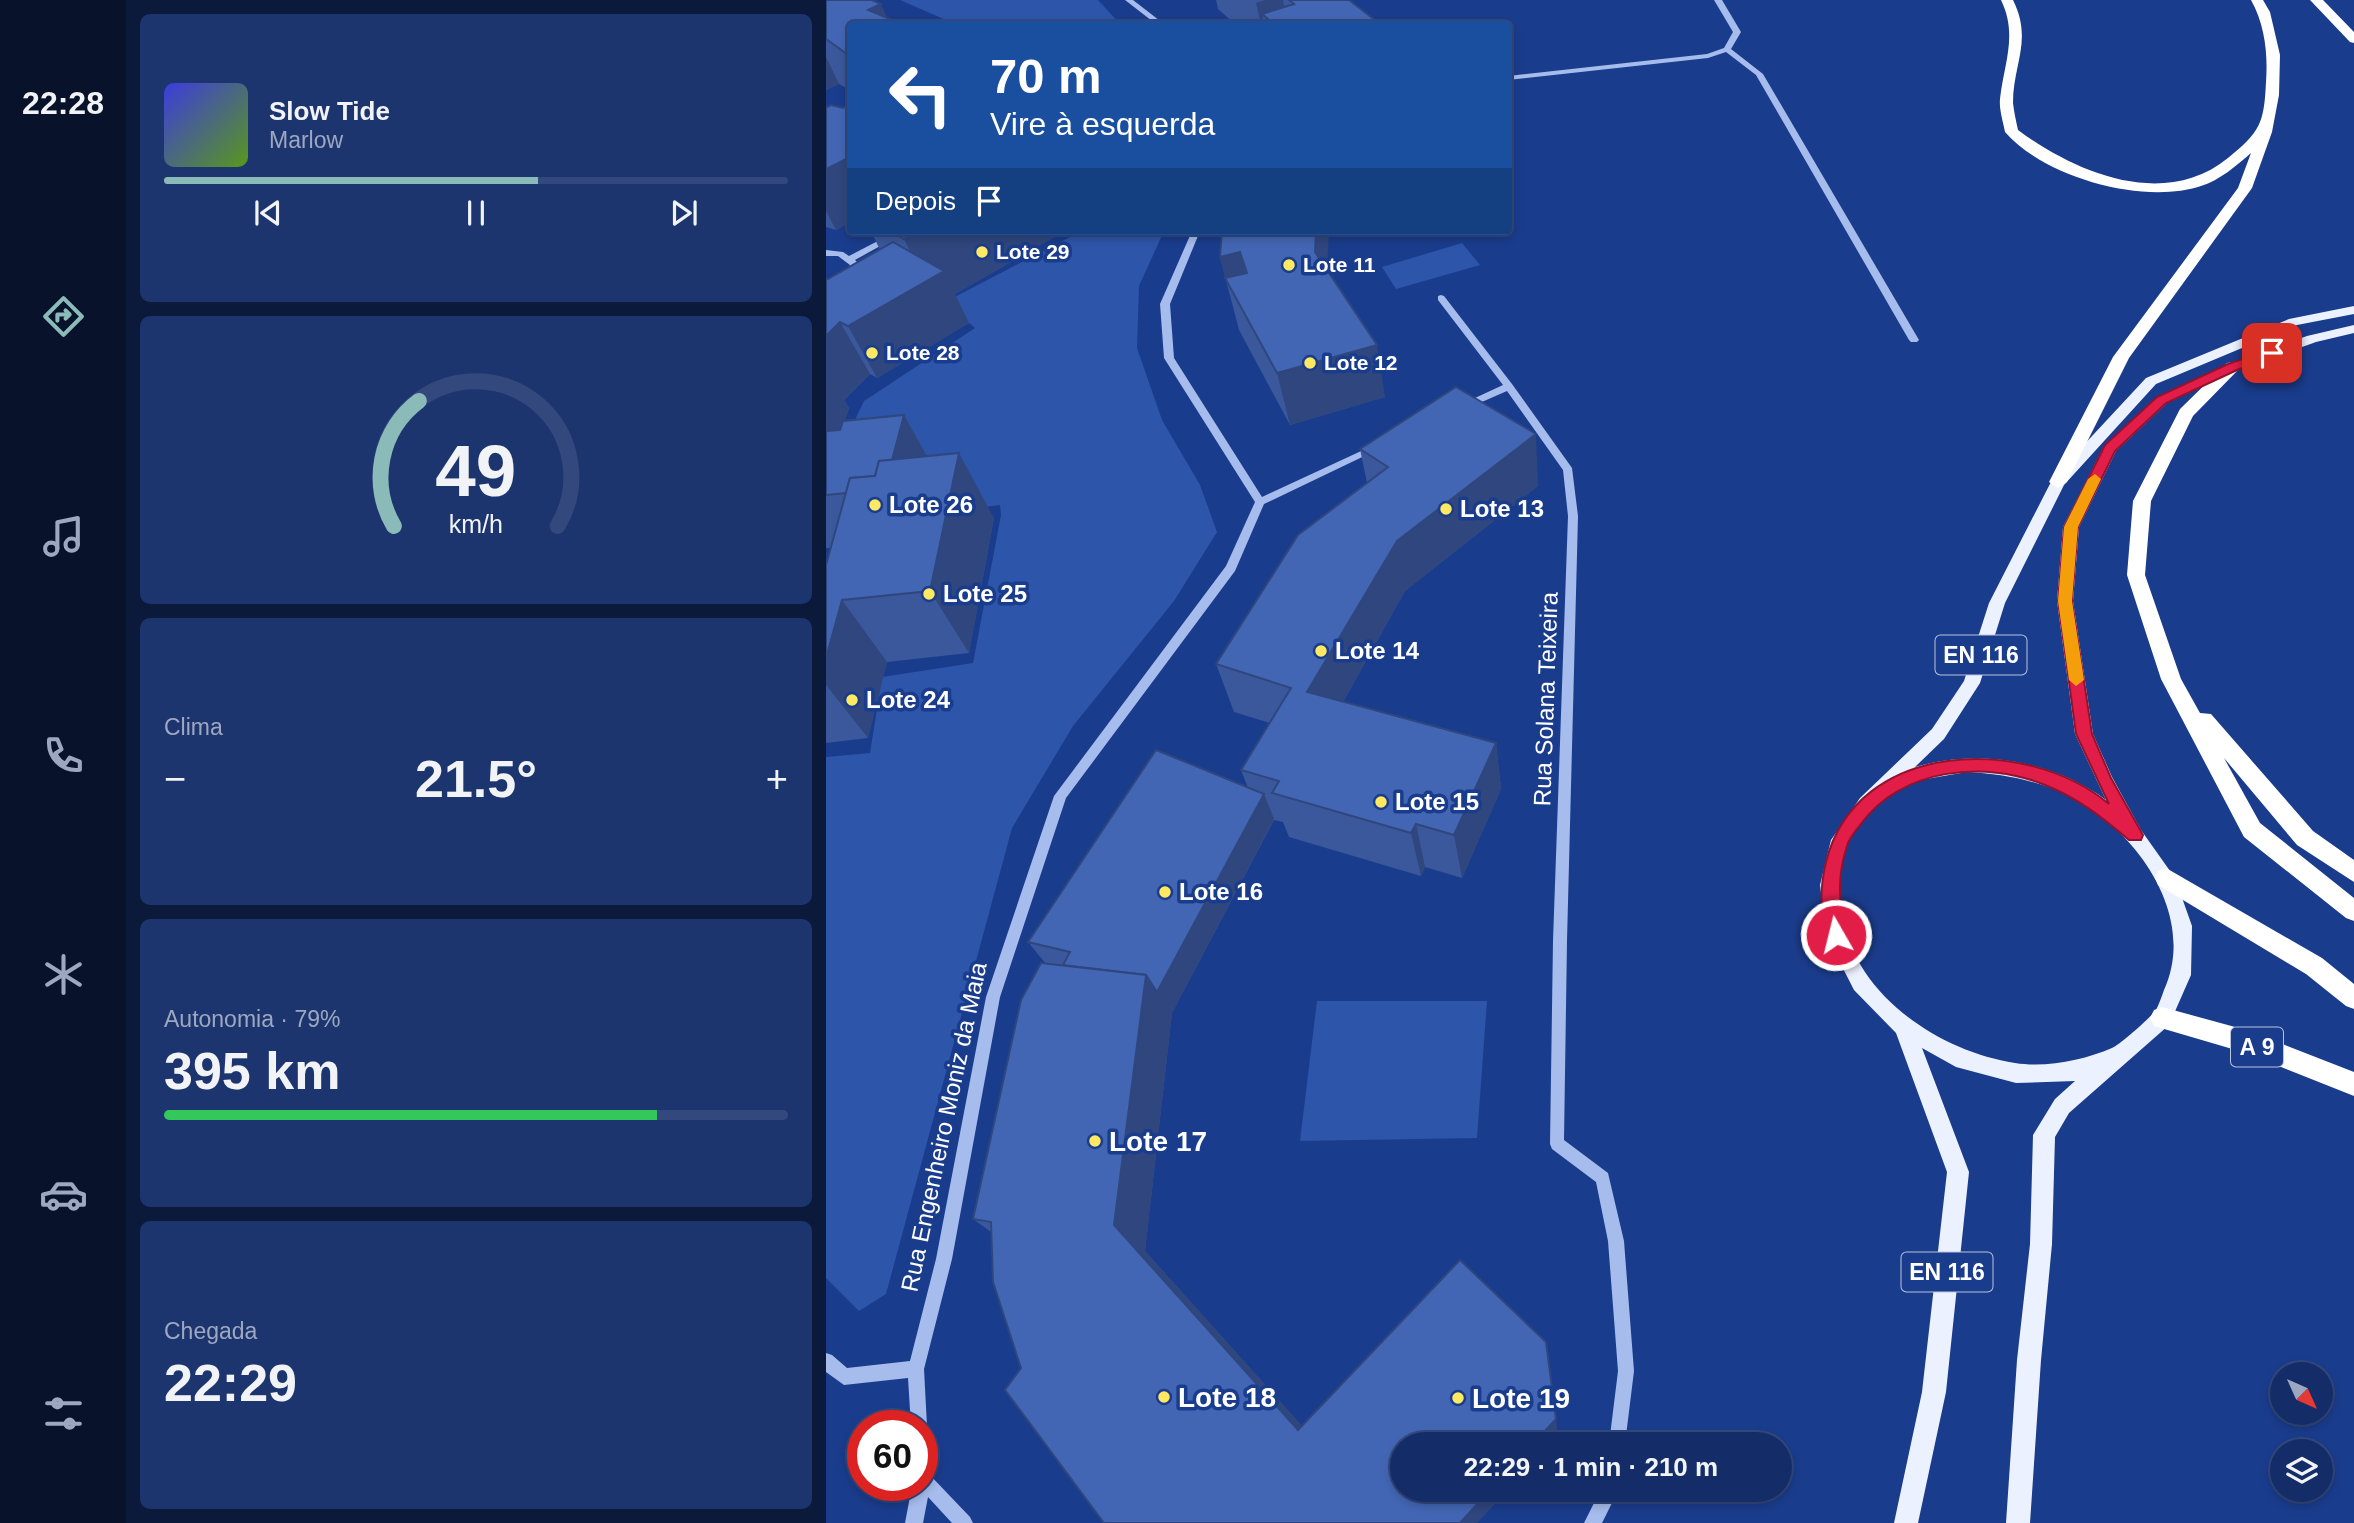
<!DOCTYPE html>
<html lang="pt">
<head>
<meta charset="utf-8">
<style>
	:root { --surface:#142d69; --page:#1d356f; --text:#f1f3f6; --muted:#9da8c0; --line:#33497d; --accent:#8bbbb9 }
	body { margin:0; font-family:Arial,sans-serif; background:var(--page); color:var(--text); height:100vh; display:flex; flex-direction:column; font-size:26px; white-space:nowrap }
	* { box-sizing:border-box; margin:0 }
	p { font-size:23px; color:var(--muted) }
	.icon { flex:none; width:38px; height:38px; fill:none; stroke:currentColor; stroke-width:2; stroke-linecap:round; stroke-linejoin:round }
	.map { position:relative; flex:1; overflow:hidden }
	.panel { display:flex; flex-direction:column; gap:14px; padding:14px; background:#0b193a; width:700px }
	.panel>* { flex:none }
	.banner { position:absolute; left:21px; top:21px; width:665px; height:214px; border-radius:7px; box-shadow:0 4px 10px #0003,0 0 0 2px var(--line); background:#1a4fa0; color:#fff; overflow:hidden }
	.needle { width:46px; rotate:135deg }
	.tools { position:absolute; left:1444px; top:1362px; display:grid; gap:14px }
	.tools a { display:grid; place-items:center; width:63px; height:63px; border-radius:50%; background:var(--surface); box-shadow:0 4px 10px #0003,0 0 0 2px var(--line); font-size:35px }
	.speed { position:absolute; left:21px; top:1410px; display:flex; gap:14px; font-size:35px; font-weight:700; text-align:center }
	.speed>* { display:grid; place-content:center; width:91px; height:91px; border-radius:50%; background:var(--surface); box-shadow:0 4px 10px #0003,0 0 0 2px var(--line); line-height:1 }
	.speed .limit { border:10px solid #d22; background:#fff; color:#111 }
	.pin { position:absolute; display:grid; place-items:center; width:60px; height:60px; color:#fff; margin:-30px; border-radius:14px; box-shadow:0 4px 10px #0006 }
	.me { position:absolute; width:77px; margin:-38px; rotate:352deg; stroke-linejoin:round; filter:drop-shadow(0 0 5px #0008) }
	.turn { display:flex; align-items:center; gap:24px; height:147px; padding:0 28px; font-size:32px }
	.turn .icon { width:91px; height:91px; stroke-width:2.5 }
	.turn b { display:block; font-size:49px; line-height:60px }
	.then { display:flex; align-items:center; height:66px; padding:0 28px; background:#0003; gap:14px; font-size:26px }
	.big { font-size:52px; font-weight:800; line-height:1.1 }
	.panel .tile { flex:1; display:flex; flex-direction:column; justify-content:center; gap:10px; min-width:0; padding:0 24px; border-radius:10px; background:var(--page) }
	.panel .dial { align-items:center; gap:0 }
	.dial svg { height:182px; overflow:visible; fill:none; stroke:var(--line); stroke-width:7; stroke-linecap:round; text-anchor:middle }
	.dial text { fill:var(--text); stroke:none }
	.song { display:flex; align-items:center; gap:21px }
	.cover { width:84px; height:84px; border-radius:10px; background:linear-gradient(135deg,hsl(240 70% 55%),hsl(90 70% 35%)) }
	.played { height:7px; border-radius:4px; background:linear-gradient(90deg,var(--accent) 60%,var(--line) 60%) }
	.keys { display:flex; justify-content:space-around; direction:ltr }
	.heat { display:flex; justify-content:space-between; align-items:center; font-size:38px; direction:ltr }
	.charge { height:10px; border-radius:5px; background:linear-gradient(90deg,#34c759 79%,var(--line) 0) }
	.trip { position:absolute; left:564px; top:1432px; width:402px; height:70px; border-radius:35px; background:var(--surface); box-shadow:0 4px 10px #0003,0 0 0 2px var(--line); font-weight:800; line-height:70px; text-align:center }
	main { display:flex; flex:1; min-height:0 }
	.menu { display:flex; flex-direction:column; width:126px; justify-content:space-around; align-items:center; background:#08122a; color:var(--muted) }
	.menu .icon { width:49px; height:49px }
	.menu .on { color:var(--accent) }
	.menu b { font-size:32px; color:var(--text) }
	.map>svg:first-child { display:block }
</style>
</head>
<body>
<main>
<nav class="menu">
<b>22:28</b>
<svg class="icon on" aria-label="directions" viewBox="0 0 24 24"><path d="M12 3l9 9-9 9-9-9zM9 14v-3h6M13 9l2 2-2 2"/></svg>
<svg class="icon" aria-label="music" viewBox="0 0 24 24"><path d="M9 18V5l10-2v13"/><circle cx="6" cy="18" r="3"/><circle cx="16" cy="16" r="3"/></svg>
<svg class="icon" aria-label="phone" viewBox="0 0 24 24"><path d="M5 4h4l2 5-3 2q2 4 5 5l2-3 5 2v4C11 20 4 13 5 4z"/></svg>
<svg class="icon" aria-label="climate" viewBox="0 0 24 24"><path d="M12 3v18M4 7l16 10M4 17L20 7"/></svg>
<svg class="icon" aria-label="car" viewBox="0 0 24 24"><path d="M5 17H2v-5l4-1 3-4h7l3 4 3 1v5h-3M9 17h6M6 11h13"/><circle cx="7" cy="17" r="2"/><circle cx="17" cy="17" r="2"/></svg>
<svg class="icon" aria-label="filters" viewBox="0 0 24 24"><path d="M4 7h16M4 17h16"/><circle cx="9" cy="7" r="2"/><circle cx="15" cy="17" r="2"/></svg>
</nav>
<section class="panel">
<div class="tile">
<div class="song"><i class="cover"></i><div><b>Slow Tide</b><p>Marlow</p></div></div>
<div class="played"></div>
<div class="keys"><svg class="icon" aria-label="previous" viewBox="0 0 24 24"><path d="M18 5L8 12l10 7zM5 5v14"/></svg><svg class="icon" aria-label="pause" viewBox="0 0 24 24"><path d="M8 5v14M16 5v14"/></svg><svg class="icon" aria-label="next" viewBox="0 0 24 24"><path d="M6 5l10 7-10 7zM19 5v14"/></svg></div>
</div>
<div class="tile dial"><svg viewBox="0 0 100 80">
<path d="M14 69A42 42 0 1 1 86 69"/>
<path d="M14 69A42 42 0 0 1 25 14" stroke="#8bbbb9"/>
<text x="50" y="56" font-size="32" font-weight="700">49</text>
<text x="50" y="72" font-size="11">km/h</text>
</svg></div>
<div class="tile"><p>Clima</p>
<div class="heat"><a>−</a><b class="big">21.5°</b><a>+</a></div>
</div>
<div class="tile"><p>Autonomia · 79%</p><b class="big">395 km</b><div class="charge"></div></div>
<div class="tile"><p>Chegada</p><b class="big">22:29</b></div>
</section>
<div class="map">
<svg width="1528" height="1523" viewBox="0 0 1528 1523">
	<rect width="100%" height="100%" fill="#1a3c8c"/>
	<!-- green -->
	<g fill="#2d55aa">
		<path d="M74,0H272L294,24H129Z"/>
		<path d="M243,231H338L313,286L311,348L336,420L374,485L391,532L348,601L247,726L186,828L60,1294L33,1311L0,1278V757L44,753L56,677L147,663L175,515L174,505L96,515L5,470L38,401L149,328L119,302L246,236Z"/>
		<path d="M636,243L654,265L570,289L556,267Z"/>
		<path d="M491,1001H661L651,1138L474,1141Z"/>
	</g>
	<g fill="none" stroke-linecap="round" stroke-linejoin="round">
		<!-- minor -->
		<g fill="#a6bced" fill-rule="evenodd">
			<path d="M299,0H307L338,24H330Z"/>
			<path d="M888,0H896L915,32L905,49L937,74L1093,340L1091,342H1085L1083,340L930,75L900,52L882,58L682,80V76L881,54L898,48L907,32Z"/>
			<path d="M71,231H81L29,260L33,264L26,282L0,294V288L19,278L24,265L12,256H0V250L17,252L23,256Z"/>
			<path d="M366,231H374L344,304L348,358L436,497L546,446L550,445L555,448L438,504L409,571L240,798L174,997L126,1259L98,1369L101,1426L96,1433V1426H85L82,1378L18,1385L0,1372V1353L6,1355L21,1368L84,1361L110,1259L160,997L228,796L400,566L429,502L338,358L334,304Z"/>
			<path d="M615,295L618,296L686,384L746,468L752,516L741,941L738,1140L782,1173L798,1241L808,1371L799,1444H783L792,1371L782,1241L770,1182L726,1149L724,1144L727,941L742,516L737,470L681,391L642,408H636V404L677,385L612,300V296Z"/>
			<path d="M96,1471L102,1473L144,1517L147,1523H126L102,1497L97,1523H79L86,1486H96Z"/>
			<path d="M775,1489H793L776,1523H758Z"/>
		</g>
		<!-- major -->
		<path fill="#ecf1ff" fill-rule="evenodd" d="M1528,306V314L1471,325L1330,384L1238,485L1179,603L1154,683L1118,739L1089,767C1152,749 1226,760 1280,800L1249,734L1231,601L1237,527L1277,448L1331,397L1402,364L1481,336L1528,325V333L1490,342L1412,370L1341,403L1290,451L1253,527L1247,601L1267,734L1286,777L1315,830L1349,878L1366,926L1365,975L1343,1025L1243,1113L1229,1137L1226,1244L1215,1360L1204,1523H1180L1191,1360L1204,1244L1207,1135L1229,1099L1249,1081L1190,1083L1130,1067L1096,1048L1143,1172L1120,1392L1092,1523H1068L1096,1392L1121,1172L1070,1033L1028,990L1000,935L994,885L1005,840L1034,798L1106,729L1138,681L1163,603L1227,478L1320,378L1463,319ZM1141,772C1175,774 1207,779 1239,794C1306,825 1373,913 1338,990C1336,996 1333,1004 1330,1010C1325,1017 1295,1044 1286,1048C1258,1060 1221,1068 1189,1063C1112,1051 1028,994 1016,914C1013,890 1012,863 1023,841C1033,823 1048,806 1063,792L1067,793L1094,780Z"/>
		<!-- highway -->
		<g fill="#fff" fill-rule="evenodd">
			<path d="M1175,0H1187C1207,40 1187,64 1187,103C1188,112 1190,121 1192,130C1250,173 1338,210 1402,158C1434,132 1438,124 1440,82C1442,54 1439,25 1425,0H1437L1444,12L1454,55L1453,95L1446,132L1426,188L1303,358L1241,482L1232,488L1223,482L1287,357L1412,188L1425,153C1410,166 1394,180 1375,186C1318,205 1219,178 1179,132C1177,121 1173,110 1174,99C1178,63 1192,35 1175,0Z"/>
			<path d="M1484,0H1497L1528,32V43L1524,42Z"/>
			<path d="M1407,362L1415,367L1367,416L1325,501L1319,575L1355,679L1374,713L1385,714L1487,831L1528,860V882L1471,845L1398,758L1434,823L1528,898V921L1520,918L1418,837L1335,679L1301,575L1307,501L1354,409L1401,363Z"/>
			<path d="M1340,868L1496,958L1528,984V1009L1520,1006L1480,974L1332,885L1329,878L1332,871Z"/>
			<path d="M1336,1007L1420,1030L1528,1072V1096L1420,1053L1328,1026L1324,1018L1328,1010Z"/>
		</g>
	</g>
	<!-- wall -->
	<g fill="#3a589b">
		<path d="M0,0L62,18L24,24V90L13,84L0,90Z"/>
		<path d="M390,0H523L554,24H409L392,9Z"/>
		<path d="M24,103V222L10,230L0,227V108H17Z"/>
		<path d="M45,231H231L232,235L129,294L143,323L51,378L44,374L18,400L23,408L19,420L101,456L168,518L143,653L61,662L42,738L0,743V565L5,548H0V279H2L54,250Z"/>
		<path d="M394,257L501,270L559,397L464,425L413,330Z"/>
		<path d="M534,449L712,486L579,591L517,702L670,743L675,789L636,878L599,867L595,876L463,837L457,822L448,820L346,1013L319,1251L476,1426L732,1434L724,1444H576L682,1489L651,1523H278L195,1368L165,1232L147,1219L220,964L202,942L422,788L415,770L444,723L408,712L390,664L541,483Z"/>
	</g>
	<!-- shaded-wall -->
	<g fill="#2f477e">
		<path d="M439,0H457L462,24L436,14L438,24H435L430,3Z"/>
		<path d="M55,4L64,24L42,10Z"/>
		<path d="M0,57L13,84L0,90Z"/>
		<path d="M24,157V222L10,230L0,211V169Z"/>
		<path d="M93,231H231L232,235L129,294L143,323L51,378L22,326L99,282L78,239Z"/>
		<path d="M490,231H503L499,304L489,252Z"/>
		<path d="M414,252L428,304L399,278L394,257Z"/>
		<path d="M14,322L44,374L18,400L23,408L0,485V336Z"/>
		<path d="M551,345L559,397L464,425L451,373Z"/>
		<path d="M78,415L107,467L57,489Z"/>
		<path d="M710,434L712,486L579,591L496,739L481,692L571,541Z"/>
		<path d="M133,453L168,518L143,653L104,591Z"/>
		<path d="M16,600L61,662L42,738L0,685V658Z"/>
		<path d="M670,743L675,789L636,878L628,835Z"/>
		<path d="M438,794L448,819L346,1013L319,1251L493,1445L472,1430L288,1225L320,975Z"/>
		<path d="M590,824L599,867L595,876L585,833Z"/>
		<path d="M723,1362L732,1434L724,1444H707Z"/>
		<path d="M665,1489H682L651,1523H634Z"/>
	</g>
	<!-- building -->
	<g fill="#4366b4" stroke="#2f477e" stroke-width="2">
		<path d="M0,0H46L55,4L42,10L76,24H24V56L0,39Z"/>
		<path d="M463,0H523L554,24H448L436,14L468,4Z"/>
		<path d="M24,103V157L0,169V108L5,105L17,108Z"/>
		<path d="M64,231H93L78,239Z"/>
		<path d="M396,231H490L489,252L551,345L451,373L399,278L421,273L414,252L394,257Z"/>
		<path d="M67,242L118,271L22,326L14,322L0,336V279H2Z"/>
		<path d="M630,387L710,434L571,541L481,692L670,743L628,835L590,824L585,833L446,793L453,781L415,770L465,688L390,664L472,535L562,467L534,449Z"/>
		<path d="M78,415L66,460L53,461L49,476L24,478L20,493L0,495V431L14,430L17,421Z"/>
		<path d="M133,453L104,591L16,600L0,658V565L24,478L49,476L53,461Z"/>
		<path d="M330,750L438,794L331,992L320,975L237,965L244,952L202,942Z"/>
		<path d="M215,963L320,975L288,1225L472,1430L634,1260L720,1342L730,1419L707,1444H576V1489H665L634,1523H278L179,1390L195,1368L167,1282L165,1222L147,1219L195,1000Z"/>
	</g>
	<!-- route -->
	<path fill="#e11d48" stroke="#92132f" stroke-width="2" d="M1446,349L1453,353L1451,356L1411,370L1340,403L1289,451L1252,527L1246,601L1266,734L1285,778L1317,835L1315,840H1303C1277,818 1252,798 1219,785C1159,760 1075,768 1035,824C1030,830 1023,838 1021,846C1010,880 1014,900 1019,935L1016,940L1010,943L1004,940C993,917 994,886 1000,862C1030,740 1199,734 1283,804L1250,734L1232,601L1238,527L1279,445L1331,397L1402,364Z"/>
	<!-- slow -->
	<path fill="#f59e0b" d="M1269,474L1275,479L1252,527L1246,601L1258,680L1250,686L1243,680L1232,601L1238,527L1262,479Z"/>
	<!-- markers -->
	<g fill="#ffe862" stroke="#1a3c8c" stroke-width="2.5">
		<circle cx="156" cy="252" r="7"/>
		<circle cx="463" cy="265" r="7"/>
		<circle cx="46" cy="353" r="7"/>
		<circle cx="484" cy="363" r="7"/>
		<circle cx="49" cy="505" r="7"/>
		<circle cx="620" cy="509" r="7"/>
		<circle cx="103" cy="594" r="7"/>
		<circle cx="495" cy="651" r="7"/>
		<circle cx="26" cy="700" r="7"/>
		<circle cx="555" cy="802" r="7"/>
		<circle cx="339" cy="892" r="7"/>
		<circle cx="269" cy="1141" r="7"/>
		<circle cx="338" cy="1397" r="7"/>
		<circle cx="632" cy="1398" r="7"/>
	</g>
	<g text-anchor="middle" stroke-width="7" stroke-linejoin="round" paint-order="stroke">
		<!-- far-poi labels -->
		<g font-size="21" font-weight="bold" fill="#fff" stroke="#1a3c8c" text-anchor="start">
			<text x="170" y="259">Lote 29</text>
			<text x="477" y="272">Lote 11</text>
			<text x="60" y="360">Lote 28</text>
			<text x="498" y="370">Lote 12</text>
		</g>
		<!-- shield labels -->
		<g fill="#1a3c8c" stroke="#bac4dc" stroke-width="2">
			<rect x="1109.5" y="635.5" width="91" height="39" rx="5"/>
			<rect x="1405" y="1027.5" width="52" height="39" rx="5"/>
			<rect x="1075.5" y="1252.5" width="91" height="39" rx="5"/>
		</g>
		<g font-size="23" font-weight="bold" fill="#fff">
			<text x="1155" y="663">EN 116</text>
			<text x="1431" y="1055">A 9</text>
			<text x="1121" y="1280">EN 116</text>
		</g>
		<!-- poi labels -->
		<g font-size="24" font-weight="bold" fill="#fff" stroke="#1a3c8c" text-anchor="start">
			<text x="63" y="513">Lote 26</text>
			<text x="634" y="517">Lote 13</text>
			<text x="117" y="602">Lote 25</text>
			<text x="509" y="659">Lote 14</text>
			<text x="40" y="708">Lote 24</text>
			<text x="569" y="810">Lote 15</text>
			<text x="353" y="900">Lote 16</text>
		</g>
		<!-- street labels -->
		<g font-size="24" fill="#fff" stroke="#1a3c8c">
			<text transform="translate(720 699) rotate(-88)" y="8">Rua Solana Teixeira</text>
			<text transform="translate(118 1127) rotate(-78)" y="8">Rua Engenheiro Moniz da Maia</text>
		</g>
		<!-- near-poi labels -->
		<g font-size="28" font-weight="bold" fill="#fff" stroke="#1a3c8c" text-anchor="start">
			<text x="283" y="1151">Lote 17</text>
			<text x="352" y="1407">Lote 18</text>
			<text x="646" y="1408">Lote 19</text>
		</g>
	</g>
</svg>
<div class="tools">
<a><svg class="needle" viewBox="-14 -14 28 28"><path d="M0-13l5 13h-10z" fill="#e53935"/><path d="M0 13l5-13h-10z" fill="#9da8c0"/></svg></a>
<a><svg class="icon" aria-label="layers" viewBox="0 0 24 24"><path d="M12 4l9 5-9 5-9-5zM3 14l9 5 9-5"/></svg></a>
</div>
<div class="speed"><div class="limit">60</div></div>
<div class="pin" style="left:1446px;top:353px;background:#d93025"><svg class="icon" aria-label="arrive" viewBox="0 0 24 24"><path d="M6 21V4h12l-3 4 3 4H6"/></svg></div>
<svg class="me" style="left:1010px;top:935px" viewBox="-20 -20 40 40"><circle r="17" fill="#e11d48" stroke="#fff" stroke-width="3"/><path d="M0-11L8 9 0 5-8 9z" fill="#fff"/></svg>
<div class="trip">22:29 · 1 min · 210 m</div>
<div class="banner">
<div class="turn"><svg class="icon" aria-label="left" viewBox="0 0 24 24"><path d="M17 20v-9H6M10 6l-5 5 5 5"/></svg><div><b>70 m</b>Vire à esquerda</div></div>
<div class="then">Depois<svg class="icon" aria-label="arrive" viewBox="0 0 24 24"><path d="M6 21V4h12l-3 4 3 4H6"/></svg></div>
</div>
</div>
</main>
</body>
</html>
